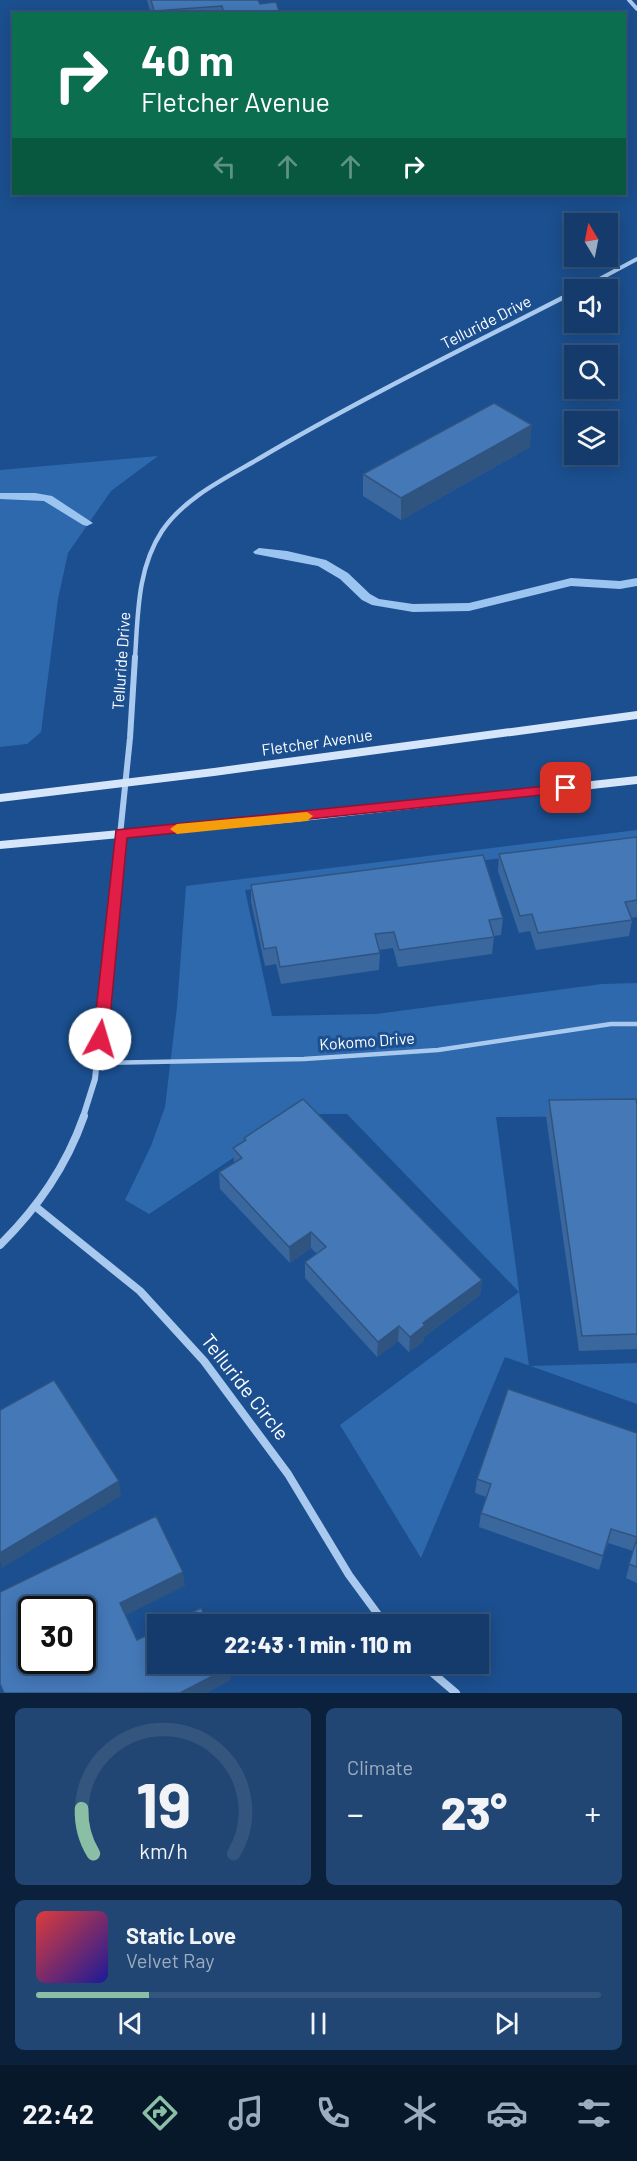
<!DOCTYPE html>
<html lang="en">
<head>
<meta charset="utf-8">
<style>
	:root { --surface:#143b6b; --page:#214673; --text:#f1f3f6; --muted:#9dadc1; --line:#33557e; --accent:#8abfa5 }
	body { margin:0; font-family:Barlow,sans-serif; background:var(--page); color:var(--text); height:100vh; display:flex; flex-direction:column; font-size:22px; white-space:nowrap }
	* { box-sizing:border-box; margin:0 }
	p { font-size:20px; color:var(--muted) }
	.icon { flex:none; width:33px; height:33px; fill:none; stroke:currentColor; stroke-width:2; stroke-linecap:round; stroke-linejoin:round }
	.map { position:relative; height:1693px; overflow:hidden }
	.panel { display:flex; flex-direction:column; gap:15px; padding:15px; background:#0b203b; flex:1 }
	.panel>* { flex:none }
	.hud { position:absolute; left:12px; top:12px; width:614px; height:183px; border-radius:0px; box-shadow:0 3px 15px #0003,0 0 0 2px var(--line); background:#0b6e4f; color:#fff; overflow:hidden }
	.needle { width:39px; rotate:350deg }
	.fabs { position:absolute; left:564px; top:213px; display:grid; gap:12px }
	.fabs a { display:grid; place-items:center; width:54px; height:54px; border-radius:0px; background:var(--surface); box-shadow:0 3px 15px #0003,0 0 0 2px var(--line); font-size:30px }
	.speed { position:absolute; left:18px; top:1596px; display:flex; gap:12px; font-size:30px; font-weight:700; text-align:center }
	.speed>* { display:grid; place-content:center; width:78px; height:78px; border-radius:50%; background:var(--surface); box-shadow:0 3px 15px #0003,0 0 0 2px var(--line); line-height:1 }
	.speed .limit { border:3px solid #111; border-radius:9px; background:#fff; color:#111 }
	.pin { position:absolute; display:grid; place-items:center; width:51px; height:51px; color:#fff; margin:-26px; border-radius:12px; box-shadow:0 3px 9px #0006 }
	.me { position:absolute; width:66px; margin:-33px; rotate:6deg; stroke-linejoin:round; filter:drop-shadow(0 0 4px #0008) }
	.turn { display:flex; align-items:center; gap:21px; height:126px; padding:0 30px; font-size:27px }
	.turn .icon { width:78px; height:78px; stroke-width:2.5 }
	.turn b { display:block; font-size:42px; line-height:51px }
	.lanes { display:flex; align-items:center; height:57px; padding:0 30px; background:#0003; justify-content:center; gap:30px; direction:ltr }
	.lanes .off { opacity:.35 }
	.big { font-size:45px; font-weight:800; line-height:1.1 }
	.panel .card { flex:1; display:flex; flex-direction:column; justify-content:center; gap:9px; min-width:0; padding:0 21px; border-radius:9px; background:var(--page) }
	.panel .dial { align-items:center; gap:0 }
	.dial svg { height:156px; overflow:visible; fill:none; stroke:var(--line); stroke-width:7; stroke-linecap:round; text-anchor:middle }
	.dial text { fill:var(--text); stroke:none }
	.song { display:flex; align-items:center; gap:18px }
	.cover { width:72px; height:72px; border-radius:9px; background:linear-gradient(135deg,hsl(0 70% 55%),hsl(240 70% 35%)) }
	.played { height:6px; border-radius:3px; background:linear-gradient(90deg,var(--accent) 20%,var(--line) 20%) }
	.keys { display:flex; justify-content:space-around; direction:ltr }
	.heat { display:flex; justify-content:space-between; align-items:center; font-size:33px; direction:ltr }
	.panel .tiles { flex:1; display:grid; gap:15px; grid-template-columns:1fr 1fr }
	.card:last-child { grid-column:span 2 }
	.trip { position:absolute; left:147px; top:1614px; width:342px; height:60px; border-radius:0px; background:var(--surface); box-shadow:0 3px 15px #0003,0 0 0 2px var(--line); font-weight:800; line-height:60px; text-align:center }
	.tabs { display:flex; height:96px; justify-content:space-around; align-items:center; background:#08182b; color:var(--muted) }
	.tabs .icon { width:42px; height:42px }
	.tabs .selected { color:var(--accent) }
	.tabs b { font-size:27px; color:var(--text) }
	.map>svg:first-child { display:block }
</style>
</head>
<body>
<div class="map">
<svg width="637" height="1693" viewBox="0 0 637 1693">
	<rect width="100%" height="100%" fill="#1b4f8f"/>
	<!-- green -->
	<g fill="#2e69ad">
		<path d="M158,456L111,491L68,553L58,599L41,732L27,744L0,747V470Z"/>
		<path d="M637,830V841L245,890L272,1016L376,1014L602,984L637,983V1116L496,1117L529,1366L637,1363V1404L505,1357L421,1558L340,1425L519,1292L347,1114H299L149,1214L125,1200L151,1146L165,1107L177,1007L186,886Z"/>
	</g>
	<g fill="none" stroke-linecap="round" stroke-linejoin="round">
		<!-- stream -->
		<g fill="#9cc4f0" fill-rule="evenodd">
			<path d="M0,493H35L52,496L93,523L87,526L83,525L44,501L0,499Z"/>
			<path d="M259,548L287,551L326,560L348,573L370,594L379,599L413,604L469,603L571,578L620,581L637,578V586L620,589L571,586L469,611L413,612L372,605L362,600L340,579L318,566L255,554L253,552Z"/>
		</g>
		<!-- service -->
		<path stroke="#a9c9ee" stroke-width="4.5" d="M98,1063L304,1059L438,1050L611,1024H637"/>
		<!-- minor-far3 -->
		<g stroke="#a9c9ee" stroke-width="4">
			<path d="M629,0L637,9"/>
			<path d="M579,290L637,259"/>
		</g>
		<!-- minor-far2 -->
		<path stroke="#a9c9ee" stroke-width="4.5" d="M135,658C138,615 137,569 162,531C185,497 226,478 260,458C362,398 469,346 574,292"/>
		<!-- minor-far1 -->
		<path stroke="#a9c9ee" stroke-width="6" d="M83,1117L95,1079L130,738L135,657"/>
		<!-- minor -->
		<g stroke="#a9c9ee" stroke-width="8">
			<path d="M36,1207L140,1291L204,1361L288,1474L349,1575L385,1624"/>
			<path d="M0,1245C38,1207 66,1167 84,1116"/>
			<path d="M422,1664L456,1693"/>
		</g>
		<!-- secondary -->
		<g fill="#d6e6fa" fill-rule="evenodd">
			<path d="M637,711V719L214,776L0,802V794L214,768Z"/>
			<path d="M637,776V784L294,822L0,849V841L294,814Z"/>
		</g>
	</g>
	<!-- wall -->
	<g fill="#3a679d">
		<path d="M147,0H258L260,4L280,14H151Z"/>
		<path d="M530,447L401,520L363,496V474Z"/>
		<path d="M637,837V917L631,918L632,920L629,936L536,950L530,931L519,933L498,871L499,854Z"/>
		<path d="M251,885L503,918L501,935L494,936L492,954L398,967L393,948L379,950L380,953L379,970L281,984L276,964L265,966L251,902Z"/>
		<path d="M549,1100L637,1105V1349L579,1351L546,1116Z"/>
		<path d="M244,1138L482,1280L480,1295L424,1337V1341L409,1352L398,1341L377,1357L305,1278V1262L317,1254L311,1248L290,1263L220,1189L219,1172L234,1163L233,1148L244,1141Z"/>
		<path d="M637,1433V1583L626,1578L633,1551L608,1543L599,1570L479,1527L481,1513L486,1497L475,1493L477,1479Z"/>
	</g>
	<!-- shaded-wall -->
	<g fill="#305480">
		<path d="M532,425L530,447L401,520V498Z"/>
		<path d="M311,1232V1248L290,1263L289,1247Z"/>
		<path d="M482,1280L480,1295L424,1337V1341L409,1352L410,1337L423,1323Z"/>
		<path d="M399,1326L398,1341L377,1357L378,1342Z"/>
		<path d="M119,1481L121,1496L2,1568L0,1560V1553Z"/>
		<path d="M611,1529L608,1543L599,1570L603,1556Z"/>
		<path d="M183,1572L185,1586L122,1617L120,1603Z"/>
		<path d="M230,1667L231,1680L207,1693H180Z"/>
	</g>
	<!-- building -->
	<g fill="#4478b7" stroke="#305480" stroke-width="1.5" fill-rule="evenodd">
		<path d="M151,0H258L260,4L276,2L280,14H224L222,6L154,11Z"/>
		<path d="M494,403L532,425L401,498L363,474Z"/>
		<path d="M637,837V900L625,902L632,920L538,933L532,914L520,916L499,854Z"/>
		<path d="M483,855L503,918L489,920L494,937L399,950L394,932L375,934L380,953L280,967L276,947L264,949L251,885Z"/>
		<path d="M303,1099L482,1280L423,1323L425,1325L410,1337L399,1326L378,1342L305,1262L326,1247L311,1232L289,1247L219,1172L242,1158L233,1148L246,1140L244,1138Z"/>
		<path d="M636,1099L637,1105V1334L582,1336L549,1100Z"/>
		<path d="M54,1380L119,1481L0,1553V1410Z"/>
		<path d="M508,1389L637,1433V1537L611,1529L603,1556L481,1513L491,1484L477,1479Z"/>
		<path d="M156,1516L183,1572L120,1603L137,1640L158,1630V1664H228L230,1667L180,1693H4L0,1684V1592ZM32,1610H82V1660H32Z"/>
		<path d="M637,1538V1567L629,1564Z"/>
		<path d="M201,1608L209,1624H168Z"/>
	</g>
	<!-- route -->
	<path fill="#e11d48" stroke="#92132f" stroke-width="1.5" d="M566,784L571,785L573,788L571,792L127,838L108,1039L105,1043H95L93,1039L116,830Z"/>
	<!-- slow -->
	<path fill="#f59e0b" d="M307,812L313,816L307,821L177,834L170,829L177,824Z"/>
	<g text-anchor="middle" stroke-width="6" stroke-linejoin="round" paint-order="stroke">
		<!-- street labels -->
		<g font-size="16" fill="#fff" stroke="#1b4f8f">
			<text transform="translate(486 322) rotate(-27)" y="6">Telluride Drive</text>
			<text transform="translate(121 661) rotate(-86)" y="6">Telluride Drive</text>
			<text transform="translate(317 742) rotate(-8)" y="6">Fletcher Avenue</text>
			<text transform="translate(367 1041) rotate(-4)" y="6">Kokomo Drive</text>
		</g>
		<!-- near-street labels -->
		<g font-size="20" fill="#fff" stroke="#1b4f8f">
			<text transform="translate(245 1387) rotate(52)" y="7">Telluride Circle</text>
		</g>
	</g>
</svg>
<div class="fabs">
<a><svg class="needle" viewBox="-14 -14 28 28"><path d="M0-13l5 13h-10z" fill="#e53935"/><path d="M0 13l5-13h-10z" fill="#9dadc1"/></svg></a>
<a><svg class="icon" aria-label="sound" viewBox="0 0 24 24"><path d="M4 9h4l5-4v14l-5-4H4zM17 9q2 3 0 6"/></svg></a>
<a><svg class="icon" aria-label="search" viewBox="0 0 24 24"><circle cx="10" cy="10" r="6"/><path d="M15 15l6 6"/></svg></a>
<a><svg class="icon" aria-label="layers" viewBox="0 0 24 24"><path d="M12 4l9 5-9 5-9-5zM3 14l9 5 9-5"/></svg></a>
</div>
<div class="speed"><div class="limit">30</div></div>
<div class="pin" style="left:566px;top:788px;background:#d93025"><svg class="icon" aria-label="arrive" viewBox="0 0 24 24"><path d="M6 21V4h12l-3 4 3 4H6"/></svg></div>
<svg class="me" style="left:100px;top:1039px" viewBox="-20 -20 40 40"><circle r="19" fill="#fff"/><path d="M0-13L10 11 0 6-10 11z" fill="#e11d48"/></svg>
<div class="trip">22:43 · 1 min · 110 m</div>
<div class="hud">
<div class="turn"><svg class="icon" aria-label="right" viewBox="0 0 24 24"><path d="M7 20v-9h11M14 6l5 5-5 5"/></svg><div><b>40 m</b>Fletcher Avenue</div></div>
<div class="lanes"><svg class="icon off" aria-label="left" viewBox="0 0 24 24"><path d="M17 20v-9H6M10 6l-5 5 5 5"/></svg><svg class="icon off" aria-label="ahead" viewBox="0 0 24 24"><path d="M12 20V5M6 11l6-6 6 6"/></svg><svg class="icon off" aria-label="ahead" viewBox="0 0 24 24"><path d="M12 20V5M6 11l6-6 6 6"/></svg><svg class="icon" aria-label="right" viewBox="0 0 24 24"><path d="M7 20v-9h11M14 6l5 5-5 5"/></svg></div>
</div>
</div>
<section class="panel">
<div class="tiles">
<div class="card dial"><svg viewBox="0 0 100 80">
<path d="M14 69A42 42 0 1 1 86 69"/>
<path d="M14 69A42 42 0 0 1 8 46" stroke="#8abfa5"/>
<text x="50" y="56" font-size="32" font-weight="700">19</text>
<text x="50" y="72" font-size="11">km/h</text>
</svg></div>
<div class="card"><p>Climate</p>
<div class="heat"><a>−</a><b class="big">23°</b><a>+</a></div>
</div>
<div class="card">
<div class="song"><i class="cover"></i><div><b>Static Love</b><p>Velvet Ray</p></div></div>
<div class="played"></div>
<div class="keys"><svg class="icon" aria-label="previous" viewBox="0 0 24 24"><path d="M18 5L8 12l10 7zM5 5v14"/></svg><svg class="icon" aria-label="pause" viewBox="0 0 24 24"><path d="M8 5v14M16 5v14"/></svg><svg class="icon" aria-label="next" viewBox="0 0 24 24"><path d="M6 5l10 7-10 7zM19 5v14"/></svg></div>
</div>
</div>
</section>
<nav class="tabs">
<b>22:42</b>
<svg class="icon selected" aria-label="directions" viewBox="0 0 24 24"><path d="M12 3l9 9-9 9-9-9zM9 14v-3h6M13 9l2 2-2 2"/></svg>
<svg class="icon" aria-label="music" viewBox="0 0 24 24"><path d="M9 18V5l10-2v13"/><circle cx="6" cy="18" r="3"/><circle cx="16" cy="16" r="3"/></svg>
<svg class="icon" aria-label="phone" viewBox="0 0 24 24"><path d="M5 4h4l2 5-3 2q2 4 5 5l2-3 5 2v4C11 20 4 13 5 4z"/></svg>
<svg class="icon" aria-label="climate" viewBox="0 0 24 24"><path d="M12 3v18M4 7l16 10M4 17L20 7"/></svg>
<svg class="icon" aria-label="car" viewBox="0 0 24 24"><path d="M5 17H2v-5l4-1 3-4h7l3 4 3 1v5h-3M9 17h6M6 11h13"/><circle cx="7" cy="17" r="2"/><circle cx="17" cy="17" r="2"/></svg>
<svg class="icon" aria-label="filters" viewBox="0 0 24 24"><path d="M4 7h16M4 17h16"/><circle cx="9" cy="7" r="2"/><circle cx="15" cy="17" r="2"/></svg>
</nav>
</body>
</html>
